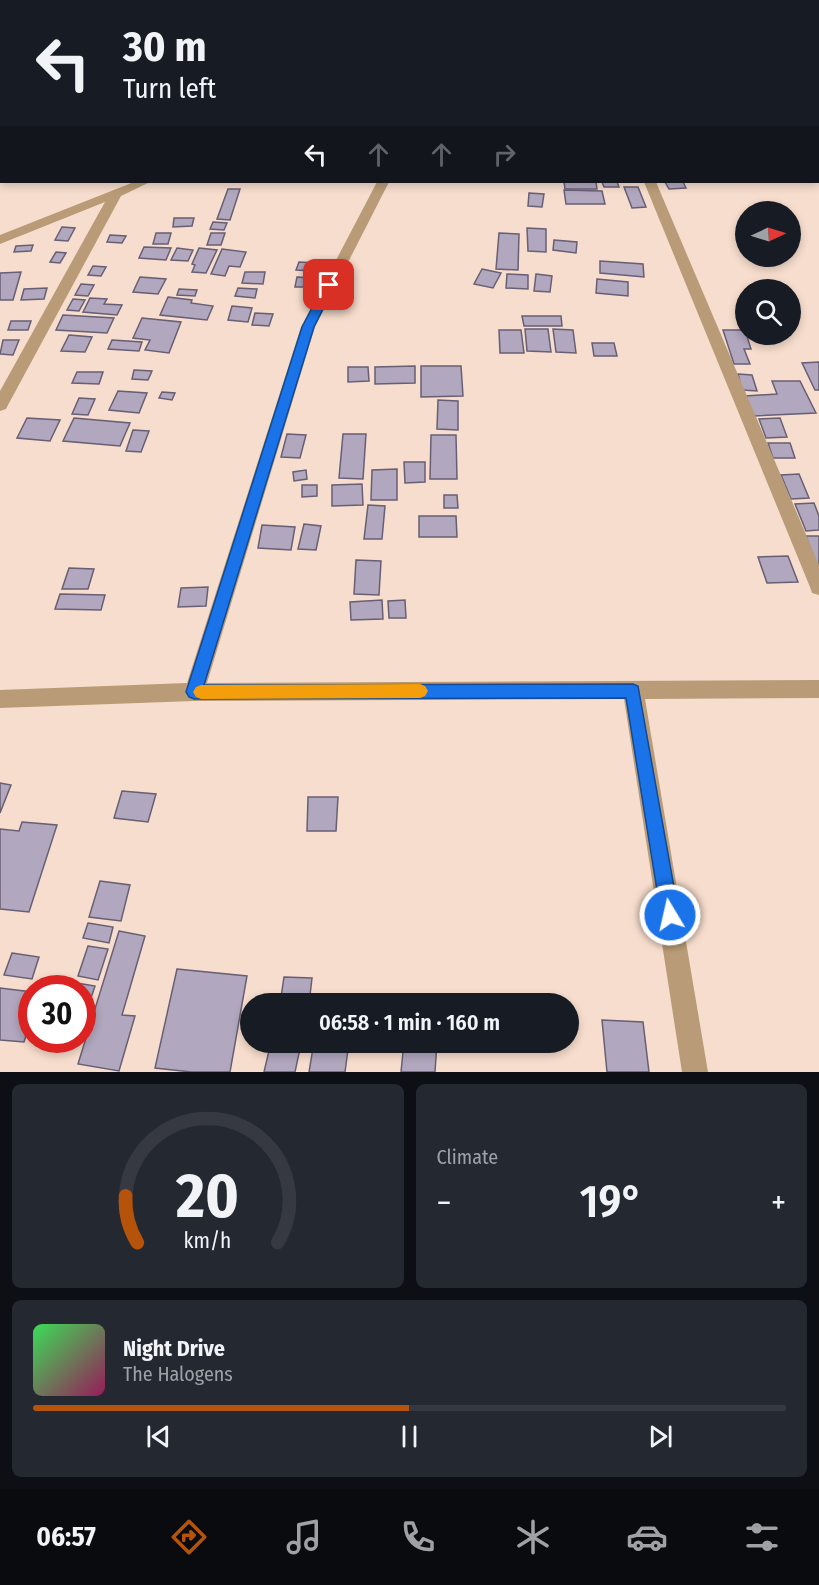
<!DOCTYPE html>
<html lang="en">
<head>
<meta charset="utf-8">
<style>
	:root { --surface:#171b24; --page:#242831; --text:#f1f3f6; --muted:#9ea1a6; --line:#363941; --accent:#b45309 }
	body { margin:0; font-family:"Fira Sans Condensed",sans-serif; background:var(--page); color:var(--text); height:100vh; display:flex; flex-direction:column; font-size:22px; white-space:nowrap }
	* { box-sizing:border-box; margin:0 }
	p { font-size:20px; color:var(--muted) }
	.icon { flex:none; width:33px; height:33px; fill:none; stroke:currentColor; stroke-width:2; stroke-linecap:round; stroke-linejoin:round }
	.map { position:relative; height:1072px; overflow:hidden }
	.panel { display:flex; flex-direction:column; gap:12px; padding:12px; background:#0d0f14; flex:1 }
	.panel>* { flex:none }
	.banner { position:absolute; left:0px; top:0px; width:819px; height:183px; box-shadow:0 3px 9px #0003; background:#171b24; color:var(--text); overflow:hidden }
	.needle { width:39px; rotate:86deg }
	.tools { position:absolute; left:735px; top:201px; display:grid; gap:12px }
	.tools a { display:grid; place-items:center; width:66px; height:66px; border-radius:50%; background:var(--surface); box-shadow:0 3px 9px #0003; font-size:30px }
	.speed { position:absolute; left:18px; top:975px; display:flex; gap:12px; font-size:30px; font-weight:700; text-align:center }
	.speed>* { display:grid; place-content:center; width:78px; height:78px; border-radius:50%; background:var(--surface); box-shadow:0 3px 9px #0003; line-height:1 }
	.speed .limit { border:9px solid #d22; background:#fff; color:#111 }
	.pin { position:absolute; display:grid; place-items:center; width:51px; height:51px; color:#fff; margin:-26px; border-radius:12px; box-shadow:0 3px 9px #0006 }
	.me { position:absolute; width:66px; margin:-33px; rotate:351deg; stroke-linejoin:round; filter:drop-shadow(0 0 4px #0008) }
	.turn { display:flex; align-items:center; gap:21px; height:126px; padding:0 24px; font-size:27px }
	.turn .icon { width:78px; height:78px; stroke-width:2.5 }
	.turn b { display:block; font-size:42px; line-height:51px }
	.lanes { display:flex; align-items:center; height:57px; padding:0 24px; background:#0003; justify-content:center; gap:30px; direction:ltr }
	.lanes .off { opacity:.35 }
	.big { font-size:45px; font-weight:600; line-height:1.1 }
	.panel .card { flex:1; display:flex; flex-direction:column; justify-content:center; gap:9px; min-width:0; padding:0 21px; border-radius:9px; background:var(--page) }
	.panel .dial { align-items:center; gap:0 }
	.dial svg { height:156px; overflow:visible; fill:none; stroke:var(--line); stroke-width:7; stroke-linecap:round; text-anchor:middle }
	.dial text { fill:var(--text); stroke:none }
	.song { display:flex; align-items:center; gap:18px }
	.cover { width:72px; height:72px; border-radius:9px; background:linear-gradient(135deg,hsl(130 70% 55%),hsl(330 70% 35%)) }
	.played { height:6px; border-radius:3px; background:linear-gradient(90deg,var(--accent) 50%,var(--line) 50%) }
	.keys { display:flex; justify-content:space-around; direction:ltr }
	.heat { display:flex; justify-content:space-between; align-items:center; font-size:33px; direction:ltr }
	.panel .tiles { flex:1; display:grid; gap:12px; grid-template-columns:1fr 1fr }
	.card:last-child { grid-column:span 2 }
	.trip { position:absolute; left:240px; top:993px; width:339px; height:60px; border-radius:30px; background:var(--surface); box-shadow:0 3px 9px #0003; font-weight:600; line-height:60px; text-align:center }
	.tab-bar { display:flex; height:96px; justify-content:space-around; align-items:center; background:#090b0e; color:var(--muted) }
	.tab-bar .icon { width:42px; height:42px }
	.tab-bar .on { color:var(--accent) }
	.tab-bar b { font-size:27px; color:var(--text) }
	.map>svg:first-child { display:block }
</style>
</head>
<body>
<div class="map">
<svg width="819" height="1072" viewBox="0 0 819 1072">
	<rect width="100%" height="100%" fill="#f7ddcd"/>
	<!-- building -->
	<g fill="#b1a7be" stroke="#685f74" stroke-width="1.5">
		<path d="M564,182H596L597,189H565Z"/>
		<path d="M602,182H617L619,187H604Z"/>
		<path d="M665,182H683L686,188L669,189Z"/>
		<path d="M624,187H638L646,207L632,208Z"/>
		<path d="M228,189H240L230,220L217,219Z"/>
		<path d="M564,190L602,191L605,204H566Z"/>
		<path d="M529,193L544,194L542,207L528,206Z"/>
		<path d="M174,218H194L192,226L173,227Z"/>
		<path d="M213,222L227,223L224,230L210,229Z"/>
		<path d="M62,227L75,228L68,241L55,240Z"/>
		<path d="M527,228L546,229V252L528,251Z"/>
		<path d="M156,233H171L168,244H153Z"/>
		<path d="M211,233H225L221,245H207Z"/>
		<path d="M499,233L519,234L518,270L496,269Z"/>
		<path d="M110,235L126,236L122,243L107,242Z"/>
		<path d="M554,240L577,242L576,253L553,250Z"/>
		<path d="M33,245L31,251L14,252L16,246Z"/>
		<path d="M144,247L171,248L166,260L139,258Z"/>
		<path d="M177,248L193,250L188,261L171,260Z"/>
		<path d="M199,248L217,250L206,273L192,272L195,265L192,264Z"/>
		<path d="M222,249L246,252L240,267L229,266L225,276L211,274Z"/>
		<path d="M56,252L66,253L60,263L50,262Z"/>
		<path d="M600,261L643,264L644,277L600,273Z"/>
		<path d="M299,262L315,263L312,271L296,270Z"/>
		<path d="M93,266L106,267L101,276L88,275Z"/>
		<path d="M482,269L501,273L493,288L474,284Z"/>
		<path d="M21,272L13,300H0V273Z"/>
		<path d="M245,272H265L263,284L242,283Z"/>
		<path d="M507,274L528,275V289L506,288Z"/>
		<path d="M536,274L552,276L550,292L534,291Z"/>
		<path d="M140,277L166,279L158,294L133,292Z"/>
		<path d="M297,277L311,278L309,287H295Z"/>
		<path d="M597,279L628,282V296L596,293Z"/>
		<path d="M81,284L94,285L88,296L75,295Z"/>
		<path d="M47,288L44,299L21,300L24,289Z"/>
		<path d="M238,288L257,289L255,298L235,296Z"/>
		<path d="M179,289L197,290L195,296L177,295Z"/>
		<path d="M168,297L192,300L191,303L213,306L207,320L160,315Z"/>
		<path d="M90,298L107,299L104,304L122,305L117,315L83,312Z"/>
		<path d="M73,299L85,300L79,311L67,310Z"/>
		<path d="M232,306L252,308L248,322L228,320Z"/>
		<path d="M255,313L273,314L269,326L252,325Z"/>
		<path d="M63,315L114,318L107,333L56,330Z"/>
		<path d="M522,316H561L562,326H524Z"/>
		<path d="M142,318L181,322L169,353L145,350L150,340L133,338Z"/>
		<path d="M11,321H31L28,330H8Z"/>
		<path d="M525,329H548L551,352L527,351Z"/>
		<path d="M553,329L573,330L576,353L556,352Z"/>
		<path d="M499,330H521L524,353H500Z"/>
		<path d="M723,330H745L751,349H744L750,364H734Z"/>
		<path d="M69,335L92,337L85,352L61,351Z"/>
		<path d="M3,340H19L13,355L0,354Z"/>
		<path d="M112,340L142,342L139,351L108,349Z"/>
		<path d="M592,343H614L617,356H594Z"/>
		<path d="M819,362V390H815L802,363Z"/>
		<path d="M415,366V383L375,384V367Z"/>
		<path d="M421,366H461L463,396L421,397Z"/>
		<path d="M348,367H368L369,381L348,382Z"/>
		<path d="M134,370L152,371L148,380L132,379Z"/>
		<path d="M77,372H103L99,384L72,383Z"/>
		<path d="M738,374L752,375L757,391L742,390Z"/>
		<path d="M772,381H800L816,413L753,416L745,396L777,394Z"/>
		<path d="M118,391L147,393L139,413L109,410Z"/>
		<path d="M162,392L175,393L172,400L159,398Z"/>
		<path d="M79,398L95,399L88,415L72,414Z"/>
		<path d="M438,400L458,401V430L437,429Z"/>
		<path d="M27,418L60,420L50,441L17,438Z"/>
		<path d="M74,418L130,423L120,446L63,441Z"/>
		<path d="M780,418L787,437L766,438L759,419Z"/>
		<path d="M133,430L149,431L141,452L126,451Z"/>
		<path d="M287,434L306,435L300,458L281,457Z"/>
		<path d="M343,434H366L363,479L339,478Z"/>
		<path d="M431,435H456L457,479H430Z"/>
		<path d="M768,443H790L795,458H773Z"/>
		<path d="M404,462H425V482L405,483Z"/>
		<path d="M397,469V500H371L372,470Z"/>
		<path d="M306,470L307,479L294,481L293,472Z"/>
		<path d="M799,474L809,498L791,499L781,475Z"/>
		<path d="M362,484L363,505L332,506V485Z"/>
		<path d="M302,485H317V496L302,497Z"/>
		<path d="M444,495H457L458,508H444Z"/>
		<path d="M814,503L819,516V530L806,531L795,504Z"/>
		<path d="M368,505L385,506L382,539H364Z"/>
		<path d="M419,516H456L457,537H419Z"/>
		<path d="M304,524L321,526L316,550L298,549Z"/>
		<path d="M262,525L295,527L291,550L258,548Z"/>
		<path d="M806,536H819V572Z"/>
		<path d="M788,556L798,582L767,583L758,557Z"/>
		<path d="M356,560L381,561L379,595L354,594Z"/>
		<path d="M69,568L94,569L88,589H62Z"/>
		<path d="M208,587L206,606L178,607L181,588Z"/>
		<path d="M60,594L105,595L101,610L55,609Z"/>
		<path d="M382,600L383,619L351,620L350,602Z"/>
		<path d="M405,600L406,618H389L388,601Z"/>
		<path d="M0,783L11,785L0,813Z"/>
		<path d="M122,791L156,794L148,822L114,818Z"/>
		<path d="M308,797H338L336,831H307Z"/>
		<path d="M22,822L57,825L29,912L0,909V829L19,831Z"/>
		<path d="M100,881L130,885L121,921L89,917Z"/>
		<path d="M88,923L113,927L109,943L83,938Z"/>
		<path d="M119,931L145,936L122,1015L135,1016L119,1071L78,1064Z"/>
		<path d="M88,946L108,949L98,980L78,976Z"/>
		<path d="M12,953L39,957L32,979L4,975Z"/>
		<path d="M177,969L247,976L230,1072H191L155,1068Z"/>
		<path d="M284,977L312,978L309,1004H280Z"/>
		<path d="M77,983L95,986L87,1010L82,1009V988H76Z"/>
		<path d="M0,988L32,992V1016L24,1042L0,1040Z"/>
		<path d="M602,1020L643,1022L649,1072H607Z"/>
		<path d="M271,1042L301,1044L295,1072H264Z"/>
		<path d="M314,1042H349L345,1072H309Z"/>
		<path d="M404,1042H437L435,1072H401Z"/>
	</g>
	<g fill="none" stroke-linecap="round" stroke-linejoin="round">
		<!-- street -->
		<g fill="#b99c77" fill-rule="evenodd">
			<path d="M773,0H784L785,2H774Z"/>
			<rect x="818" y="23" width="1" height="7"/>
			<path d="M134,182H150L121,196L8,405L6,409L0,411V391L105,202L0,244V235Z"/>
			<path d="M377,182H389L315,327L207,683L819,680V698L645,699L708,1072H682L624,699L194,701L0,708V690L187,683L301,327Z"/>
			<path d="M644,182H656L819,565V595L812,593L810,587Z"/>
		</g>
	</g>
	<!-- route -->
	<path fill="#1a73e8" stroke="#114b97" stroke-width="1.5" d="M329,282L335,285L314,327L204,685L633,684L638,686L679,915L676,921L670,924L663,921L661,915L626,698L194,699L189,697L186,692L302,327L324,285Z"/>
	<!-- slow -->
	<path fill="#f59e0b" d="M420,684L425,686L428,691L425,696L420,698L201,699L196,697L193,692L196,687L201,685Z"/>
</svg>
<div class="tools">
<a><svg class="needle" viewBox="-14 -14 28 28"><path d="M0-13l5 13h-10z" fill="#e53935"/><path d="M0 13l5-13h-10z" fill="#9ea1a6"/></svg></a>
<a><svg class="icon" aria-label="search" viewBox="0 0 24 24"><circle cx="10" cy="10" r="6"/><path d="M15 15l6 6"/></svg></a>
</div>
<div class="speed"><div class="limit">30</div></div>
<div class="pin" style="left:329px;top:285px;background:#d93025"><svg class="icon" aria-label="arrive" viewBox="0 0 24 24"><path d="M6 21V4h12l-3 4 3 4H6"/></svg></div>
<svg class="me" style="left:670px;top:915px" viewBox="-20 -20 40 40"><circle r="17" fill="#1a73e8" stroke="#fff" stroke-width="3"/><path d="M0-11L8 9 0 5-8 9z" fill="#fff"/></svg>
<div class="trip">06:58 · 1 min · 160 m</div>
<div class="banner">
<div class="turn"><svg class="icon" aria-label="left" viewBox="0 0 24 24"><path d="M17 20v-9H6M10 6l-5 5 5 5"/></svg><div><b>30 m</b>Turn left</div></div>
<div class="lanes"><svg class="icon" aria-label="left" viewBox="0 0 24 24"><path d="M17 20v-9H6M10 6l-5 5 5 5"/></svg><svg class="icon off" aria-label="ahead" viewBox="0 0 24 24"><path d="M12 20V5M6 11l6-6 6 6"/></svg><svg class="icon off" aria-label="ahead" viewBox="0 0 24 24"><path d="M12 20V5M6 11l6-6 6 6"/></svg><svg class="icon off" aria-label="right" viewBox="0 0 24 24"><path d="M7 20v-9h11M14 6l5 5-5 5"/></svg></div>
</div>
</div>
<section class="panel">
<div class="tiles">
<div class="card dial"><svg viewBox="0 0 100 80">
<path d="M14 69A42 42 0 1 1 86 69"/>
<path d="M14 69A42 42 0 0 1 8 45" stroke="#b45309"/>
<text x="50" y="56" font-size="32" font-weight="700">20</text>
<text x="50" y="72" font-size="11">km/h</text>
</svg></div>
<div class="card"><p>Climate</p>
<div class="heat"><a>−</a><b class="big">19°</b><a>+</a></div>
</div>
<div class="card">
<div class="song"><i class="cover"></i><div><b>Night Drive</b><p>The Halogens</p></div></div>
<div class="played"></div>
<div class="keys"><svg class="icon" aria-label="previous" viewBox="0 0 24 24"><path d="M18 5L8 12l10 7zM5 5v14"/></svg><svg class="icon" aria-label="pause" viewBox="0 0 24 24"><path d="M8 5v14M16 5v14"/></svg><svg class="icon" aria-label="next" viewBox="0 0 24 24"><path d="M6 5l10 7-10 7zM19 5v14"/></svg></div>
</div>
</div>
</section>
<nav class="tab-bar">
<b>06:57</b>
<svg class="icon on" aria-label="directions" viewBox="0 0 24 24"><path d="M12 3l9 9-9 9-9-9zM9 14v-3h6M13 9l2 2-2 2"/></svg>
<svg class="icon" aria-label="music" viewBox="0 0 24 24"><path d="M9 18V5l10-2v13"/><circle cx="6" cy="18" r="3"/><circle cx="16" cy="16" r="3"/></svg>
<svg class="icon" aria-label="phone" viewBox="0 0 24 24"><path d="M5 4h4l2 5-3 2q2 4 5 5l2-3 5 2v4C11 20 4 13 5 4z"/></svg>
<svg class="icon" aria-label="climate" viewBox="0 0 24 24"><path d="M12 3v18M4 7l16 10M4 17L20 7"/></svg>
<svg class="icon" aria-label="car" viewBox="0 0 24 24"><path d="M5 17H2v-5l4-1 3-4h7l3 4 3 1v5h-3M9 17h6M6 11h13"/><circle cx="7" cy="17" r="2"/><circle cx="17" cy="17" r="2"/></svg>
<svg class="icon" aria-label="filters" viewBox="0 0 24 24"><path d="M4 7h16M4 17h16"/><circle cx="9" cy="7" r="2"/><circle cx="15" cy="17" r="2"/></svg>
</nav>
</body>
</html>
